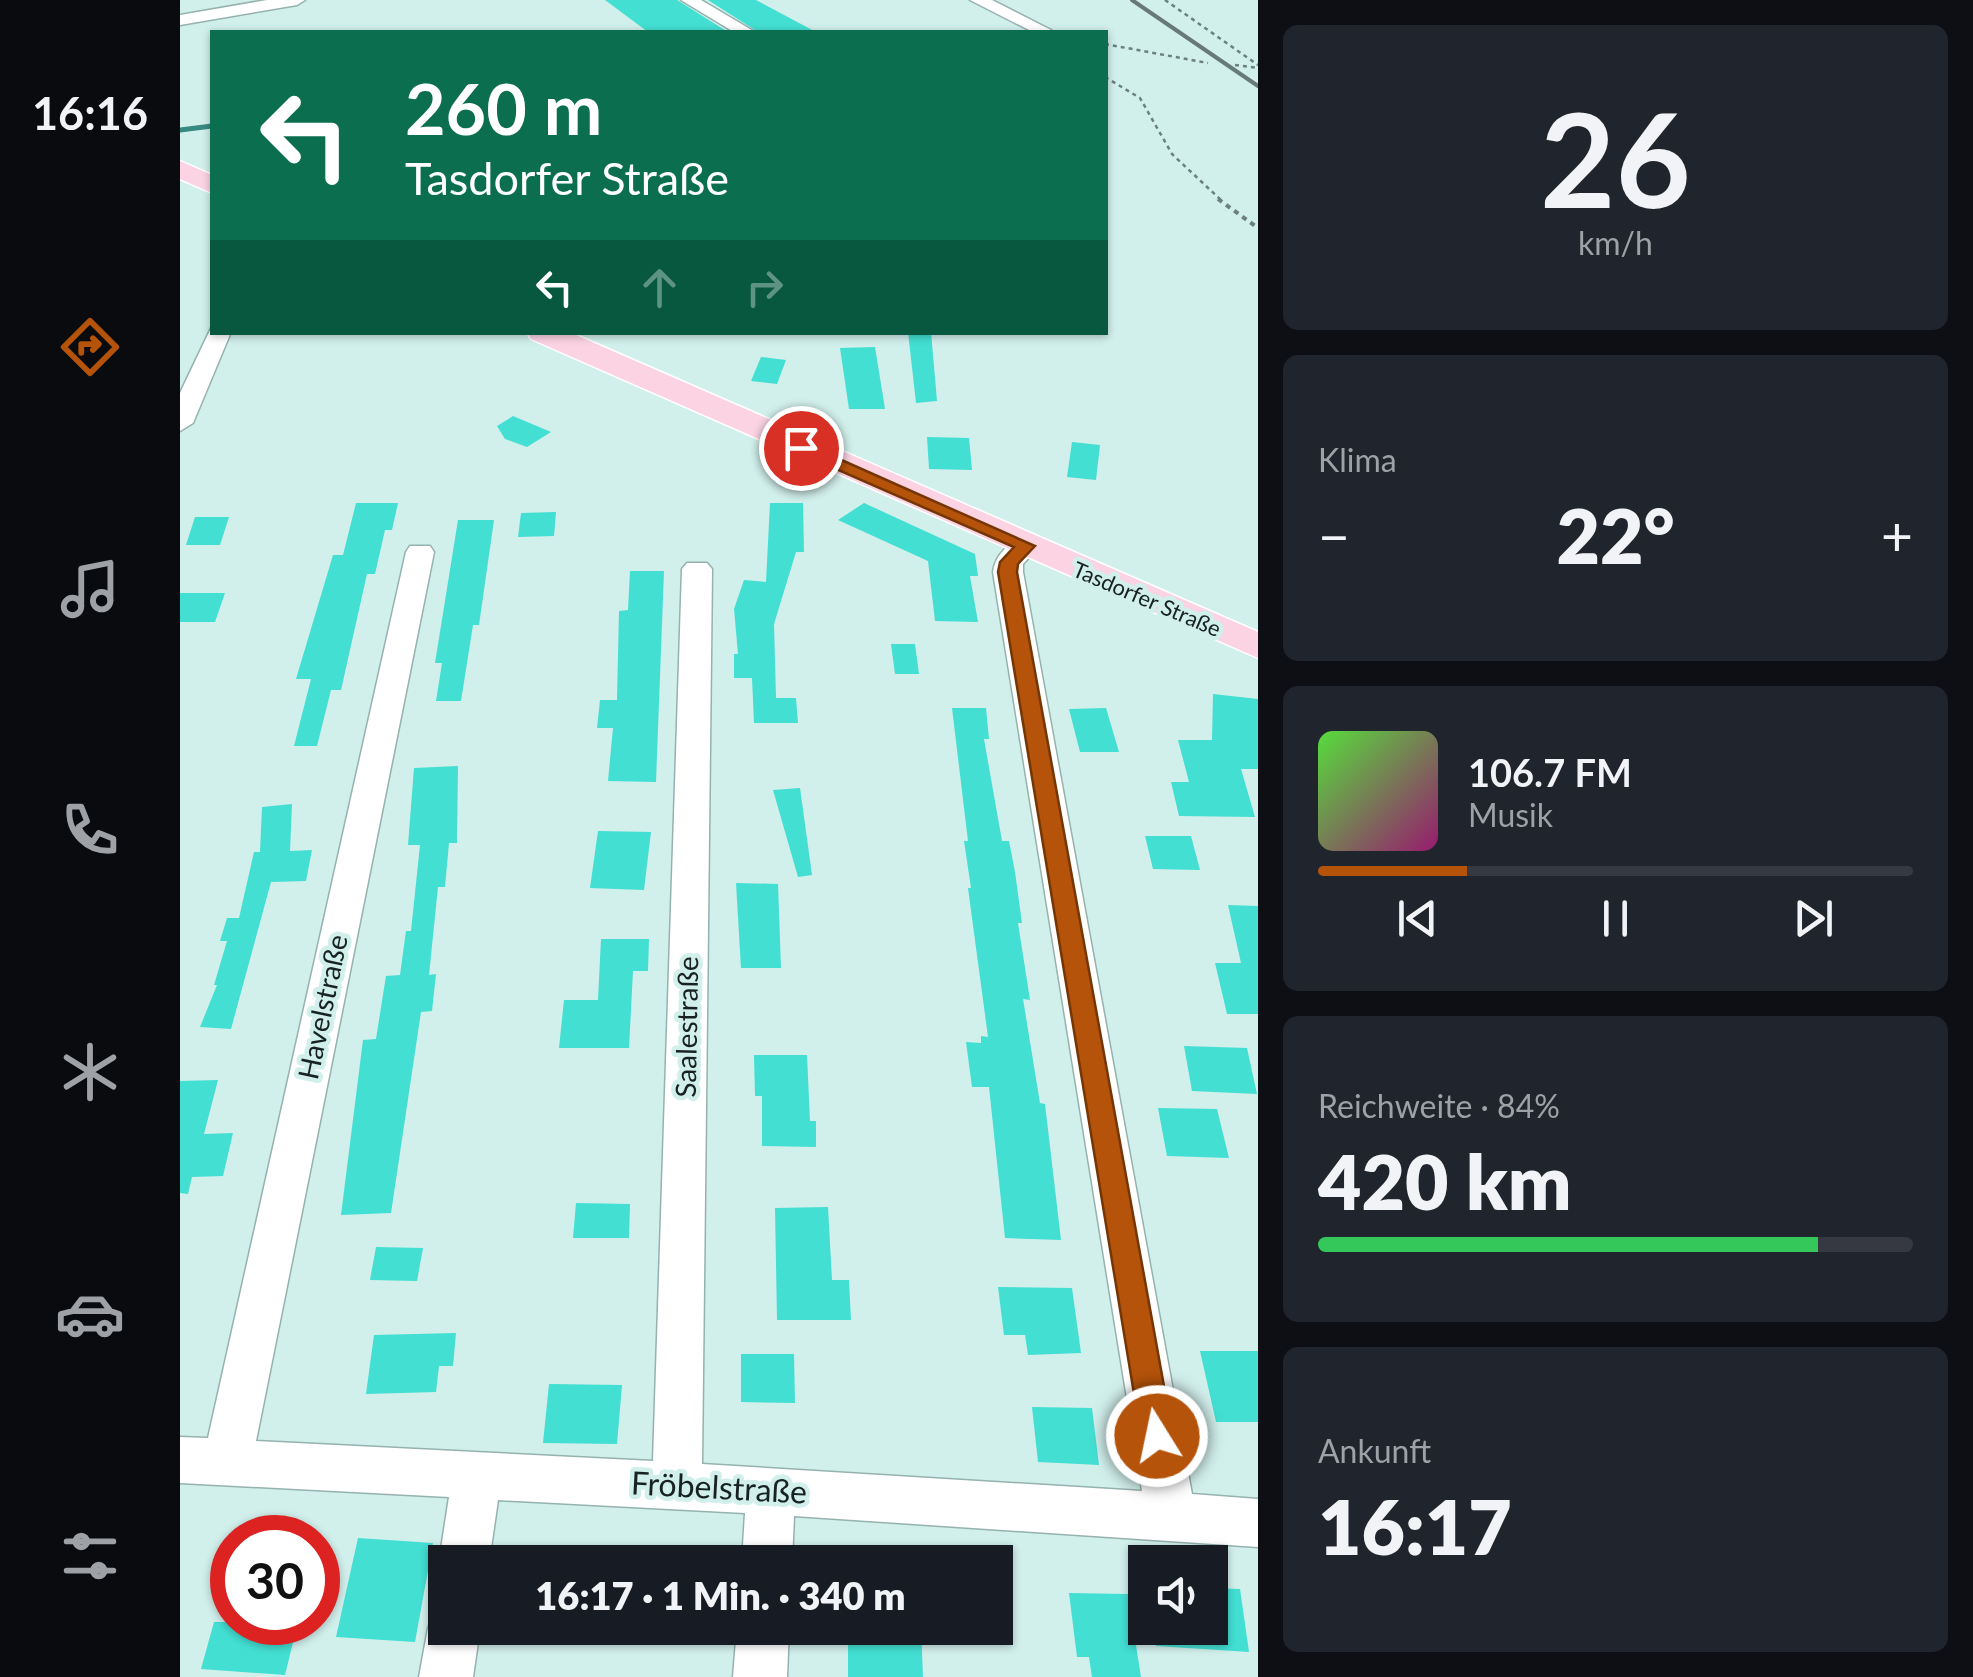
<!DOCTYPE html>
<html lang="de">
<head>
<meta charset="utf-8">
<style>
	:root { --surface:#171b24; --page:#20242c; --text:#f1f3f6; --muted:#9ea1a6; --line:#363941; --accent:#b45309 }
	body { margin:0; font-family:Lato,sans-serif; background:var(--page); color:var(--text); height:100vh; display:flex; flex-direction:column; font-size:38px; white-space:nowrap }
	* { box-sizing:border-box; margin:0 }
	p { font-size:32px; color:var(--muted) }
	.icon { flex:none; width:55px; height:55px; fill:none; stroke:currentColor; stroke-width:2; stroke-linecap:round; stroke-linejoin:round }
	.map { position:relative; flex:1; overflow:hidden }
	.drawer { display:flex; flex-direction:column; gap:25px; padding:25px; background:#0d0f14; width:715px }
	.drawer>* { flex:none }
	.hud { position:absolute; left:30px; top:30px; width:898px; height:305px; border-radius:0px; box-shadow:0 2px 8px #0004; background:#0b6e4f; color:#fff; overflow:hidden }
	.controls { position:absolute; left:948px; top:1545px; display:grid; gap:20px }
	.controls a { display:grid; place-items:center; width:100px; height:100px; border-radius:0px; background:var(--surface); box-shadow:0 2px 8px #0004; font-size:50px }
	.speed { position:absolute; left:30px; top:1515px; display:flex; gap:20px; font-size:50px; font-weight:700; text-align:center }
	.speed>* { display:grid; place-content:center; width:130px; height:130px; border-radius:50%; background:var(--surface); box-shadow:0 2px 8px #0004; line-height:1 }
	.speed .limit { border:15px solid #d22; background:#fff; color:#111 }
	.pin { position:absolute; display:grid; place-items:center; width:85px; height:85px; color:#fff; margin:-42px; border:5px solid #fff; border-radius:50%; box-shadow:0 2px 10px #0007 }
	.me { position:absolute; width:110px; margin:-55px; rotate:350deg; stroke-linejoin:round; filter:drop-shadow(0 0 8px #0008) }
	.turn { display:flex; align-items:center; gap:35px; height:210px; padding:0 30px; font-size:45px }
	.turn .icon { width:130px; height:130px; stroke-width:2.5 }
	.turn b { display:block; font-size:70px; line-height:85px }
	.lanes { display:flex; align-items:center; height:95px; padding:0 30px; background:#0003; justify-content:center; gap:50px; direction:ltr }
	.lanes .off { opacity:.35 }
	.big { font-size:75px; font-weight:800; line-height:1.1 }
	.drawer .widget { flex:1; display:flex; flex-direction:column; justify-content:center; gap:15px; min-width:0; padding:0 35px; border-radius:15px; background:var(--page) }
	.drawer .dial { align-items:center; gap:0 }
	.dial b { font-size:130px; line-height:1 }
	.song { display:flex; align-items:center; gap:30px }
	.cover { width:120px; height:120px; border-radius:15px; background:linear-gradient(135deg,hsl(110 70% 55%),hsl(320 70% 35%)) }
	.played { height:10px; border-radius:5px; background:linear-gradient(90deg,var(--accent) 25%,var(--line) 25%) }
	.keys { display:flex; justify-content:space-around; direction:ltr }
	.heat { display:flex; justify-content:space-between; align-items:center; font-size:55px; direction:ltr }
	.charge { height:15px; border-radius:8px; background:linear-gradient(90deg,#34c759 84%,var(--line) 0) }
	.trip { position:absolute; left:248px; top:1545px; width:585px; height:100px; border-radius:0px; background:var(--surface); box-shadow:0 2px 8px #0004; font-weight:800; line-height:100px; text-align:center }
	main { display:flex; flex:1; min-height:0 }
	.tab-bar { display:flex; flex-direction:column; width:180px; justify-content:space-around; align-items:center; background:#090b0e; color:var(--muted) }
	.tab-bar .icon { width:70px; height:70px }
	.tab-bar .active { color:var(--accent) }
	.tab-bar b { font-size:45px; color:var(--text) }
	.map>svg:first-child { display:block }
</style>
</head>
<body>
<main>
<nav class="tab-bar">
<b>16:16</b>
<svg class="icon active" aria-label="directions" viewBox="0 0 24 24"><path d="M12 3l9 9-9 9-9-9zM9 14v-3h6M13 9l2 2-2 2"/></svg>
<svg class="icon" aria-label="music" viewBox="0 0 24 24"><path d="M9 18V5l10-2v13"/><circle cx="6" cy="18" r="3"/><circle cx="16" cy="16" r="3"/></svg>
<svg class="icon" aria-label="phone" viewBox="0 0 24 24"><path d="M5 4h4l2 5-3 2q2 4 5 5l2-3 5 2v4C11 20 4 13 5 4z"/></svg>
<svg class="icon" aria-label="climate" viewBox="0 0 24 24"><path d="M12 3v18M4 7l16 10M4 17L20 7"/></svg>
<svg class="icon" aria-label="car" viewBox="0 0 24 24"><path d="M5 17H2v-5l4-1 3-4h7l3 4 3 1v5h-3M9 17h6M6 11h13"/><circle cx="7" cy="17" r="2"/><circle cx="17" cy="17" r="2"/></svg>
<svg class="icon" aria-label="filters" viewBox="0 0 24 24"><path d="M4 7h16M4 17h16"/><circle cx="9" cy="7" r="2"/><circle cx="15" cy="17" r="2"/></svg>
</nav>
<div class="map">
<svg width="1078" height="1677" viewBox="0 0 1078 1677">
	<rect width="100%" height="100%" fill="#d1efeb"/>
	<g fill="none" stroke-linecap="round" stroke-linejoin="round">
		<!-- stream -->
		<path stroke="#368a82" stroke-width="5" d="M0,130L32,126"/>
	</g>
	<!-- building -->
	<g fill="#43dfd3">
		<path d="M425,0H497L548,32H468Z"/>
		<path d="M528,0H576L636,32H578Z"/>
		<path d="M728,332H751L757,401L736,403Z"/>
		<path d="M695,347L705,409H669L660,348Z"/>
		<path d="M581,357L606,360L597,384L571,381Z"/>
		<path d="M333,416L371,432L347,447L325,439L317,426Z"/>
		<path d="M747,437L789,438L792,470L749,469Z"/>
		<path d="M892,442L920,445L916,480L887,477Z"/>
		<path d="M176,503H218L212,530H205L195,574H187L161,690H151L137,746H114L131,679H116L153,555H163Z"/>
		<path d="M590,503H623L624,552H616L594,624L596,698H616L618,723H574L572,678H554V654H558L554,609L564,580L586,582Z"/>
		<path d="M684,503L795,554L798,576H790L798,622L755,621L748,561L658,520Z"/>
		<path d="M376,512L374,536L338,537L341,513Z"/>
		<path d="M15,517H49L40,545H6Z"/>
		<path d="M278,520H314L299,625H293L281,701H256L262,663H255Z"/>
		<path d="M450,571H484L476,782L428,781L433,728H417L420,700H437L439,611L448,610Z"/>
		<path d="M0,593H45L35,622H0Z"/>
		<path d="M711,644H735L739,674H715Z"/>
		<path d="M1033,694L1078,699V769H1061L1075,817L999,816L991,782H1009L998,740H1032Z"/>
		<path d="M772,708H806L809,739H804L822,841H829L835,872L842,923H838L850,1000L843,999L860,1103L865,1104L881,1240L825,1238L809,1087H792L786,1042L801,1043V1036L808,1037L788,888H791L784,841H788Z"/>
		<path d="M926,708L939,752H900L889,709Z"/>
		<path d="M278,766L277,843H269L265,887H258L249,975L256,974L252,1011L241,1012L211,1213L161,1215L183,1040L196,1039L206,976L220,975L226,931H231L240,845H228L234,768Z"/>
		<path d="M620,788L632,875L618,877L593,790Z"/>
		<path d="M112,804L110,851L132,850L126,881L91,882L51,1029L20,1027L37,985H34L47,941H40L47,918H59L74,852H80L82,807Z"/>
		<path d="M418,831L471,832L464,890L410,888Z"/>
		<path d="M965,836H1011L1020,870L973,869Z"/>
		<path d="M556,883L598,884L601,968H561Z"/>
		<path d="M1048,905L1078,906V1014H1047L1035,963H1061Z"/>
		<path d="M421,939H469L468,971H453L449,1048H379L384,1000H418Z"/>
		<path d="M1004,1046L1067,1048L1077,1094L1012,1091Z"/>
		<path d="M574,1055H627L630,1121H636V1147L582,1146V1096H575Z"/>
		<path d="M38,1080L24,1134L53,1133L43,1176L12,1177L8,1194L0,1193V1081Z"/>
		<path d="M978,1108L1037,1109L1049,1158L987,1156Z"/>
		<path d="M396,1203L450,1204L449,1238H393Z"/>
		<path d="M648,1207L652,1280H669L671,1320H597L595,1208Z"/>
		<path d="M196,1247L243,1248L237,1281L190,1280Z"/>
		<path d="M818,1287L892,1288L901,1353L848,1355L845,1335H824Z"/>
		<path d="M276,1333L273,1366H259L256,1392L186,1394L194,1335Z"/>
		<path d="M1020,1351H1078V1422H1036Z"/>
		<path d="M561,1354H614L615,1403L561,1402Z"/>
		<path d="M369,1384L442,1385L437,1444L363,1443Z"/>
		<path d="M852,1407L912,1408L919,1465L858,1462Z"/>
		<path d="M178,1538L253,1543L235,1642L156,1637Z"/>
		<path d="M1030,1588L1060,1589L1069,1652L976,1646L977,1628H1030Z"/>
		<path d="M889,1593L948,1594L961,1677H912L909,1657H897Z"/>
		<path d="M34,1622H118L105,1675L21,1669Z"/>
		<path d="M668,1628H741L743,1677H668Z"/>
	</g>
	<g fill="none" stroke-linecap="round" stroke-linejoin="round">
		<defs>
			<g id="minor">
				<path d="M87,0H125L117,5L0,25V15Z"/>
				<path d="M501,0H521L575,32H554Z"/>
				<path d="M790,0H812L871,30L853,32Z"/>
				<path d="M32,326V332H51L13,423L0,431V393Z"/>
				<path d="M846,537L856,540L860,546L843,564V572L1012,1494L1078,1499V1547L614,1516L612,1562H562L565,1513L318,1500L309,1562H265V1577L259,1562L269,1497L0,1483V1437L28,1438L226,552L230,546H250L254,552L76,1441L473,1461L502,569L507,563H527L532,569L522,1464L962,1491L813,572C815,555 830,541 846,537Z"/>
				<path d="M265,1606V1628H300L293,1677H239L248,1628L256,1610Z"/>
				<path d="M557,1628H609L607,1677H553Z"/>
			</g>
			<g id="major">
				<path d="M0,161L32,175V193L0,179Z"/>
				<path d="M347,332H389L1078,632V658L351,339Z"/>
			</g>
		</defs>
		<!-- minor casing -->
		<use href="#minor" stroke="#95b2ae" stroke-width="3"/>
		<!-- major casing -->
		<use href="#major" stroke="#fff" stroke-width="3"/>
		<!-- path-far1 -->
		<g stroke="#6c807d" stroke-width="2.5" stroke-dasharray="4 4" stroke-linecap="butt">
			<path d="M985,0L1078,65"/>
			<path d="M925,44L1028,63"/>
			<path d="M1055,65L1078,68"/>
			<path d="M925,77L960,98L992,154L1042,201"/>
		</g>
		<!-- path -->
		<path stroke="#6c807d" stroke-width="4" stroke-dasharray="5 5" stroke-linecap="butt" d="M1038,199L1078,228"/>
		<!-- minor -->
		<use href="#minor" fill="#fff" fill-rule="evenodd"/>
		<!-- major -->
		<use href="#major" fill="#fbd3e3" fill-rule="evenodd"/>
		<!-- rail -->
		<path stroke="#677a78" stroke-width="4" d="M952,0L1078,86"/>
	</g>
	<!-- route -->
	<path fill="#b45309" stroke="#753606" stroke-width="2.5" d="M621,442L855,546L838,564L837,572L993,1436L988,1446L977,1451L966,1446L961,1436L818,572L820,562L834,547L615,451L613,448Z"/>
	<g text-anchor="middle" stroke-width="9" stroke-linejoin="round" paint-order="stroke">
		<!-- far-street labels -->
		<g font-size="22" fill="#172221" stroke="#d1efeb">
			<text transform="translate(967 599) rotate(23)" y="8">Tasdorfer Straße</text>
		</g>
		<!-- street labels -->
		<g font-size="28" fill="#172221" stroke="#d1efeb">
			<text transform="translate(143 1007) rotate(-78)" y="10">Havelstraße</text>
			<text transform="translate(507 1027) rotate(-89)" y="10">Saalestraße</text>
		</g>
		<!-- near-street labels -->
		<g font-size="32" fill="#172221" stroke="#d1efeb">
			<text transform="translate(539 1488) rotate(3)" y="11">Fröbelstraße</text>
		</g>
	</g>
</svg>
<div class="controls">
<a><svg class="icon" aria-label="sound" viewBox="0 0 24 24"><path d="M4 9h4l5-4v14l-5-4H4zM17 9q2 3 0 6"/></svg></a>
</div>
<div class="speed"><div class="limit">30</div></div>
<div class="pin" style="left:621px;top:448px;background:#d93025"><svg class="icon" aria-label="arrive" viewBox="0 0 24 24"><path d="M6 21V4h12l-3 4 3 4H6"/></svg></div>
<svg class="me" style="left:977px;top:1436px" viewBox="-20 -20 40 40"><circle r="17" fill="#b45309" stroke="#fff" stroke-width="3"/><path d="M0-11L8 9 0 5-8 9z" fill="#fff"/></svg>
<div class="trip">16:17 · 1 Min. · 340 m</div>
<div class="hud">
<div class="turn"><svg class="icon" aria-label="left" viewBox="0 0 24 24"><path d="M17 20v-9H6M10 6l-5 5 5 5"/></svg><div><b>260 m</b>Tasdorfer Straße</div></div>
<div class="lanes"><svg class="icon" aria-label="left" viewBox="0 0 24 24"><path d="M17 20v-9H6M10 6l-5 5 5 5"/></svg><svg class="icon off" aria-label="ahead" viewBox="0 0 24 24"><path d="M12 20V5M6 11l6-6 6 6"/></svg><svg class="icon off" aria-label="right" viewBox="0 0 24 24"><path d="M7 20v-9h11M14 6l5 5-5 5"/></svg></div>
</div>
</div>
<section class="drawer">
<div class="widget dial"><b>26</b><p>km/h</p></div>
<div class="widget"><p>Klima</p>
<div class="heat"><a>−</a><b class="big">22°</b><a>+</a></div>
</div>
<div class="widget">
<div class="song"><i class="cover"></i><div><b>106.7 FM</b><p>Musik</p></div></div>
<div class="played"></div>
<div class="keys"><svg class="icon" aria-label="previous" viewBox="0 0 24 24"><path d="M18 5L8 12l10 7zM5 5v14"/></svg><svg class="icon" aria-label="pause" viewBox="0 0 24 24"><path d="M8 5v14M16 5v14"/></svg><svg class="icon" aria-label="next" viewBox="0 0 24 24"><path d="M6 5l10 7-10 7zM19 5v14"/></svg></div>
</div>
<div class="widget"><p>Reichweite · 84%</p><b class="big">420 km</b><div class="charge"></div></div>
<div class="widget"><p>Ankunft</p><b class="big">16:17</b></div>
</section>
</main>
</body>
</html>
